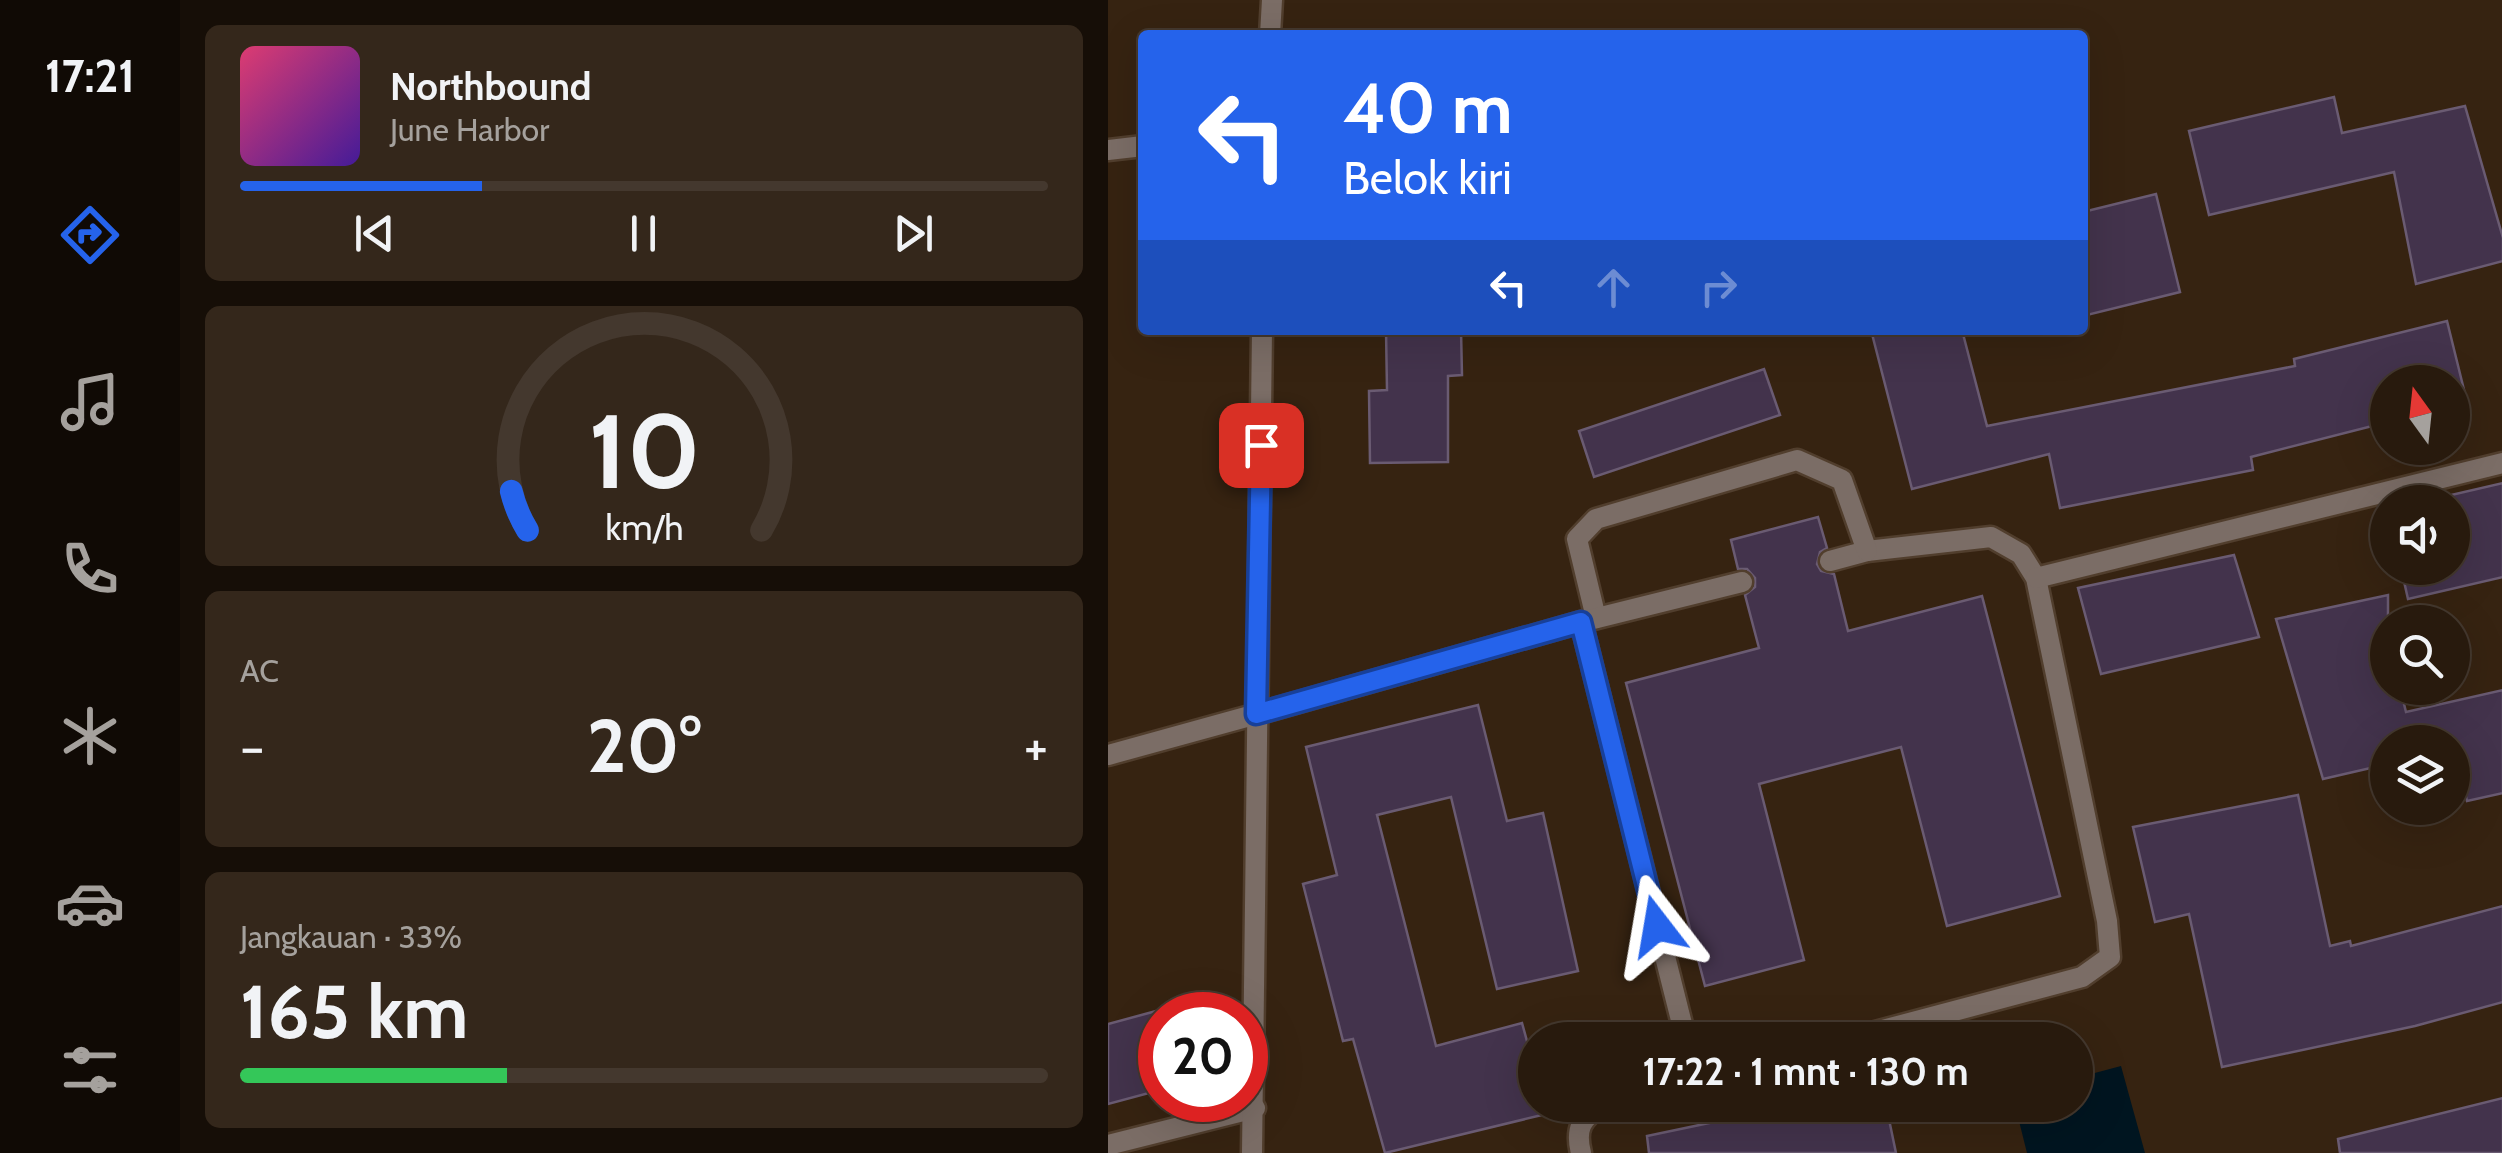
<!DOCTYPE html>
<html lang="id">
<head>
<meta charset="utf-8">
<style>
	:root { --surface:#281a0d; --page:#34271b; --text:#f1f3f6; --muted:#a5a19d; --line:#44382e; --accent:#2563eb }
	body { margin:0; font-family:Cabin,sans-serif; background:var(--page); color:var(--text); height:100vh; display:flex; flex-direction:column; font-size:38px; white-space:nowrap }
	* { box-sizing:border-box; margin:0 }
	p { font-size:32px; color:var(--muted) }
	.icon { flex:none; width:55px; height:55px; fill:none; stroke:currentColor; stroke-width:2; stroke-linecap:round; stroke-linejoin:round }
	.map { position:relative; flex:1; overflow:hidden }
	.details { display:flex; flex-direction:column; gap:25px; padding:25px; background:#160e07; width:928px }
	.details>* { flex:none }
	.guide { position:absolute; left:30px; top:30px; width:950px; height:305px; border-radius:10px; box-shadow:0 10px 40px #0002,0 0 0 2px var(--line); background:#2563eb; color:#fff; overflow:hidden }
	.needle { width:65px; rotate:345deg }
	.tools { position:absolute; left:1262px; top:365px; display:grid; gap:20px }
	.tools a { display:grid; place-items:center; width:100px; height:100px; border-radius:50%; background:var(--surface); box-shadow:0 10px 40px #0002,0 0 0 2px var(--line); font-size:50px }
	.speed { position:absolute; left:30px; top:992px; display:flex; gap:20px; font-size:50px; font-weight:700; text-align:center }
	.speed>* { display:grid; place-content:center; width:130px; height:130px; border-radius:50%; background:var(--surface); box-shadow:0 10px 40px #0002,0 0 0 2px var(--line); line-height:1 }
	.speed .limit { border:15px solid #d22; background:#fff; color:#111 }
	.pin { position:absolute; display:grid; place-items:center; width:85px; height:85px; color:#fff; margin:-42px; border-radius:20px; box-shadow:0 5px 15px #0006 }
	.me { position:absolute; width:110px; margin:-55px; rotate:346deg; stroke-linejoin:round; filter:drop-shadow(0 0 8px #0008) }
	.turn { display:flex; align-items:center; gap:35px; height:210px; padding:0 40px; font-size:45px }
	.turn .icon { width:130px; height:130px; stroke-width:2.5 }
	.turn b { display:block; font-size:70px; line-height:85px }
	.lanes { display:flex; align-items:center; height:95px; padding:0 40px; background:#0003; justify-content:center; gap:50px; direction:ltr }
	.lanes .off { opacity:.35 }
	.big { font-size:75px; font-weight:800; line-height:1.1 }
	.details .widget { flex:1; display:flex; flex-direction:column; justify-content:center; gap:15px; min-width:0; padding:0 35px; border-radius:15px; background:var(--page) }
	.details .dial { align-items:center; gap:0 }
	.dial svg { height:260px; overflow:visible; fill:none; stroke:var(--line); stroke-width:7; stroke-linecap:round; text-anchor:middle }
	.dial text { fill:var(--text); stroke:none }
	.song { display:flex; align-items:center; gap:30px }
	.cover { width:120px; height:120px; border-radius:15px; background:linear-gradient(135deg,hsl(340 70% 55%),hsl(260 70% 35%)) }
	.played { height:10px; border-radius:5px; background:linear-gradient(90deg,var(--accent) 30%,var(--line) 30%) }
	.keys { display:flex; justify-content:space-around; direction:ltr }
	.heat { display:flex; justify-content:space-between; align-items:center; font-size:55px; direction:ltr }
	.charge { height:15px; border-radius:8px; background:linear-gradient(90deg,#34c759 33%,var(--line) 0) }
	.trip { position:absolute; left:410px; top:1022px; width:575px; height:100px; border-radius:50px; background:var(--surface); box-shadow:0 10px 40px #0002,0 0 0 2px var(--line); font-weight:800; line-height:100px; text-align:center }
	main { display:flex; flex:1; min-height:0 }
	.tab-bar { display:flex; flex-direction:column; width:180px; justify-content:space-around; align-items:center; background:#100a05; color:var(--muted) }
	.tab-bar .icon { width:70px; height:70px }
	.tab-bar .on { color:var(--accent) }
	.tab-bar b { font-size:45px; color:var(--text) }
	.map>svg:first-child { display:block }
</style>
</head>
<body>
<main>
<nav class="tab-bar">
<b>17:21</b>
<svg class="icon on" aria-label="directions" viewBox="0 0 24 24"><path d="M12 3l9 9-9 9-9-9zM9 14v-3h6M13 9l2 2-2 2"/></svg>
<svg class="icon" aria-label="music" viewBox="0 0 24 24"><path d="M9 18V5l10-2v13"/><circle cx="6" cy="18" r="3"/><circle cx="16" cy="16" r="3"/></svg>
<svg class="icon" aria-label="phone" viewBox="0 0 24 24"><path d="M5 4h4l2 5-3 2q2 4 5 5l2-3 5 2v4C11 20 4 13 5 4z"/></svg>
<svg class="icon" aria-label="climate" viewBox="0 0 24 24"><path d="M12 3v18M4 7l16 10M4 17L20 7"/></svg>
<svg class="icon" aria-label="car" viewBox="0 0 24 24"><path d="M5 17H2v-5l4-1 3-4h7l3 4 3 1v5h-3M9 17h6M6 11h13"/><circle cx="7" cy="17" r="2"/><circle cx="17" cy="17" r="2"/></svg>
<svg class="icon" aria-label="filters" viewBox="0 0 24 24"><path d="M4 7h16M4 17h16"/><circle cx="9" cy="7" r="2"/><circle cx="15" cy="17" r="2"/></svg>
</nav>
<section class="details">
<div class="widget">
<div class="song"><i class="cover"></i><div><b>Northbound</b><p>June Harbor</p></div></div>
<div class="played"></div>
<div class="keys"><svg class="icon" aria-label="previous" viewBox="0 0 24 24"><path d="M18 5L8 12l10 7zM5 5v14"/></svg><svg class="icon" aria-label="pause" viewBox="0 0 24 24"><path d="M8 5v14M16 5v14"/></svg><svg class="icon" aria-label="next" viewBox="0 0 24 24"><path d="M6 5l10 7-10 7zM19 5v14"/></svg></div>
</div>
<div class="widget dial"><svg viewBox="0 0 100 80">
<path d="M14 69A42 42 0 1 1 86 69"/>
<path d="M14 69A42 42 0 0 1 9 57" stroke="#2563eb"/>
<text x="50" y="56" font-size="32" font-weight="700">10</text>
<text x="50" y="72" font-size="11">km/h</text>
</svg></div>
<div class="widget"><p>AC</p>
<div class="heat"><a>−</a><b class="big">20°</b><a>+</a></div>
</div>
<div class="widget"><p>Jangkauan · 33%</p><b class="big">165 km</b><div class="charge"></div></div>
</section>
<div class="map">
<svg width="1395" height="1153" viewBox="0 0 1395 1153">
	<rect width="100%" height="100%" fill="#362311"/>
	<!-- water -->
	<path fill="#001520" d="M1013,1066L1037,1153H919L907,1105H968V1078Z"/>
	<!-- building -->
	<g fill="#43334c" stroke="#6a5b72" stroke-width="2.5">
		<path d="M1226,97L1234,133L1357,106L1395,238V261L1308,284L1286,172L1101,215L1081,131Z"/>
		<path d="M1048,194L1072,292L975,316V212Z"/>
		<path d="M1339,321L1359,402L1345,405V382H1280V422L1143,457L1145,470L952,508L941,454L804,489L763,330H854L879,426L1187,366L1186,359Z"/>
		<path d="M278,330H353L354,375L340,376V462L262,463L261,391L279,390Z"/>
		<path d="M656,369L672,415L486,477L471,431Z"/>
		<path d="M1395,483V577L1300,599L1293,568H1345V502H1313Z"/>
		<path d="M710,517L719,548L712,552L709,564L713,571L726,574L740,631L874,596L952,896L839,926L793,747L651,784L696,960L597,986L518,683L651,648L637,595L647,587V578L639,569H630L623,540Z"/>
		<path d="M1126,555L1151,637L993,674L970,588Z"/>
		<path d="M1280,595V688H1292L1298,712L1395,690V793L1359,801L1345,742H1280V764L1215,779L1168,619Z"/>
		<path d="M370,705L399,821L435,813L470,971L389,989L343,797L269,815L328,1046L414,1023L428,1074V1105H436L438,1114L277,1153L245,1039L235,1041L195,884L229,875L198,747Z"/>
		<path d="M1190,795L1222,946L1242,941L1243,946L1395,906V1002L1307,1026L1114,1067L1081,914L1047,922L1025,827Z"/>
		<path d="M52,1010V1090L0,1104V1024Z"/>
		<path d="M1395,1098V1153H1232L1230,1139Z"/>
		<path d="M687,1105H778L788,1153H541L539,1136Z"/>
	</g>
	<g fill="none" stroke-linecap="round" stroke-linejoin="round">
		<defs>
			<g id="lane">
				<path d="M722,561L759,551L883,537L913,554L928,578L999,921L1002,957L974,977L737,1040"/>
				<path d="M928,578L1395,463"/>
				<path d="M488,618L469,539L488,519L689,460L734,480L759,551"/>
				<path d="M473,622L578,1040"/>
				<path d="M149,714L473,622L634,582"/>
				<path d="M473,1153C467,1129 473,1119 493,1105"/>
			</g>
			<g id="street">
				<path d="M162,35L164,0"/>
				<path d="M0,150L35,146"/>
				<path d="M0,755L149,714"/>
				<path d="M0,1145L147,1108"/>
				<path d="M144,1153L154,330"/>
			</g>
		</defs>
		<!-- lane casing -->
		<use href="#lane" stroke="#513e2d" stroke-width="25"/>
		<!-- street casing -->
		<use href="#street" stroke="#513e2d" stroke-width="25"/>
		<!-- lane -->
		<use href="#lane" stroke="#7b6d66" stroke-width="20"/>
		<!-- street -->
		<use href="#street" stroke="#7b6d66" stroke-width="20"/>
	</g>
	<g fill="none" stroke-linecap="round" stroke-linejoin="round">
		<defs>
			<path id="route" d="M153,445L148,714L473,622L549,926"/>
		</defs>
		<!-- route casing -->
		<use href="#route" stroke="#184099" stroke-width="25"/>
		<!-- route -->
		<use href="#route" stroke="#2563eb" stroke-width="18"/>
	</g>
</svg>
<div class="tools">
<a><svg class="needle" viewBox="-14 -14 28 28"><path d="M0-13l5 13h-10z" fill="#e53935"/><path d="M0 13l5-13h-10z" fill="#a5a19d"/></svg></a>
<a><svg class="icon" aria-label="sound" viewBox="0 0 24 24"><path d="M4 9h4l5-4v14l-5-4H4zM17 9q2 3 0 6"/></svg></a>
<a><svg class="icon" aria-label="search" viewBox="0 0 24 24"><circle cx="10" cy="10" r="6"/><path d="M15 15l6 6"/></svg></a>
<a><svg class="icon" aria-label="layers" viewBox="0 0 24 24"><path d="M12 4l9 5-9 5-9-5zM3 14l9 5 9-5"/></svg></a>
</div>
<div class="speed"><div class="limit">20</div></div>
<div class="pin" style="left:153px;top:445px;background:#d93025"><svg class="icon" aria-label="arrive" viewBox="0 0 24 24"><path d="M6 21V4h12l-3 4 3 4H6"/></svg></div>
<svg class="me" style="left:549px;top:926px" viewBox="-20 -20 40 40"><path d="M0-17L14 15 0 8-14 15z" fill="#2563eb" stroke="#fff" stroke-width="4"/></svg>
<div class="trip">17:22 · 1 mnt · 130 m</div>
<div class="guide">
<div class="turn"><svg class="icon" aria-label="left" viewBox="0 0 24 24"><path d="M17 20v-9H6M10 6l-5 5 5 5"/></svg><div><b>40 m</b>Belok kiri</div></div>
<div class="lanes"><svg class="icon" aria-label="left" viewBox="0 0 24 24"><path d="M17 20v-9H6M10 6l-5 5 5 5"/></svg><svg class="icon off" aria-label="ahead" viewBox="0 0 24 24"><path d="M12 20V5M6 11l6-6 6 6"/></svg><svg class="icon off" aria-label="right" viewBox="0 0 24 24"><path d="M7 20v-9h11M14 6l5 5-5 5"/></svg></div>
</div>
</div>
</main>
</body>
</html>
